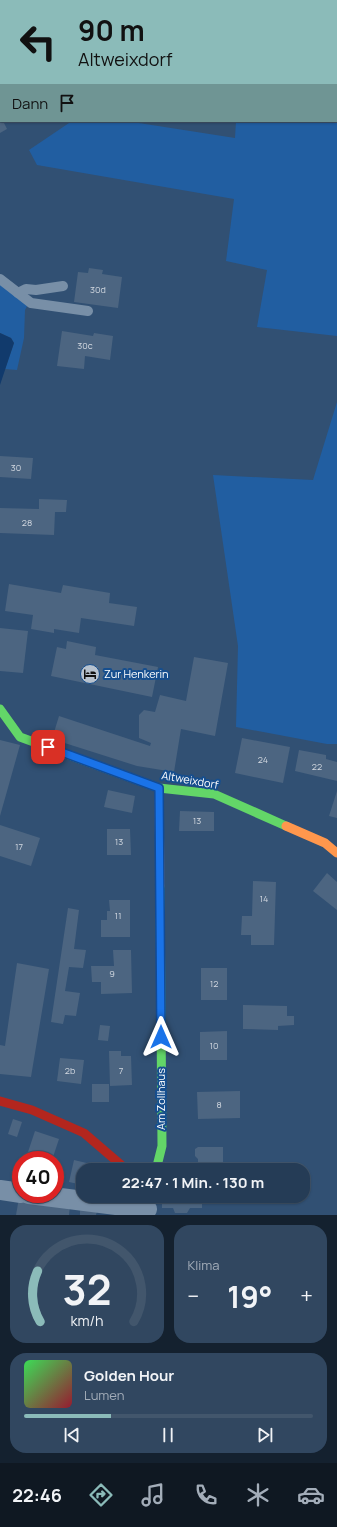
<!DOCTYPE html>
<html lang="de">
<head>
<meta charset="utf-8">
<style>
	:root { --surface:#253c56; --page:#314760; --text:#f1f3f6; --muted:#a3adb9; --line:#42566c; --accent:#8bbbb9 }
	body { margin:0; font-family:Manrope,sans-serif; background:var(--page); color:var(--text); height:100vh; display:flex; flex-direction:column; font-size:15px; white-space:nowrap }
	* { box-sizing:border-box; margin:0 }
	p { font-size:13px; color:var(--muted) }
	.icon { flex:none; width:22px; height:22px; fill:none; stroke:currentColor; stroke-width:2; stroke-linecap:round; stroke-linejoin:round }
	.map { position:relative; height:1215px; overflow:hidden }
	.details { display:flex; flex-direction:column; gap:10px; padding:10px; background:#14212f; flex:1 }
	.details>* { flex:none }
	.guide { position:absolute; left:0px; top:0px; width:337px; height:122px; box-shadow:0 1px 3px #0004,0 0 0 1px var(--line); background:#8bbbb9; color:#111; overflow:hidden }
	.speed { position:absolute; left:12px; top:1151px; display:flex; gap:8px; font-size:20px; font-weight:700; text-align:center }
	.speed>* { display:grid; place-content:center; width:52px; height:52px; border-radius:50%; background:var(--surface); box-shadow:0 1px 3px #0004,0 0 0 1px var(--line); line-height:1 }
	.speed .limit { border:6px solid #d22; background:#fff; color:#111 }
	.pin { position:absolute; display:grid; place-items:center; width:34px; height:34px; color:#fff; margin:-17px; border-radius:8px; box-shadow:0 2px 6px #0006 }
	.me { position:absolute; width:44px; margin:-22px; rotate:0deg; stroke-linejoin:round; filter:drop-shadow(0 0 3px #0008) }
	.turn { display:flex; align-items:center; gap:14px; height:84px; padding:0 12px; font-size:18px }
	.turn .icon { width:52px; height:52px; stroke-width:2.5 }
	.turn b { display:block; font-size:28px; line-height:34px }
	.then { display:flex; align-items:center; height:38px; padding:0 12px; background:#0003; gap:8px; font-size:15px }
	.big { font-size:30px; font-weight:700; line-height:1.1 }
	.details .widget { flex:1; display:flex; flex-direction:column; justify-content:center; gap:6px; min-width:0; padding:0 14px; border-radius:16px; background:var(--page) }
	.details .dial { align-items:center; gap:0 }
	.dial svg { height:104px; overflow:visible; fill:none; stroke:var(--line); stroke-width:7; stroke-linecap:round; text-anchor:middle }
	.dial text { fill:var(--text); stroke:none }
	.song { display:flex; align-items:center; gap:12px }
	.cover { width:48px; height:48px; border-radius:6px; background:linear-gradient(135deg,hsl(130 70% 55%),hsl(350 70% 35%)) }
	.played { height:4px; border-radius:2px; background:linear-gradient(90deg,var(--accent) 30%,var(--line) 30%) }
	.keys { display:flex; justify-content:space-around; direction:ltr }
	.heat { display:flex; justify-content:space-between; align-items:center; font-size:22px; direction:ltr }
	.details .tiles { flex:1; display:grid; gap:10px; grid-template-columns:1fr 1fr }
	.widget:last-child { grid-column:span 2 }
	.trip { position:absolute; left:76px; top:1163px; width:234px; height:40px; border-radius:16px; background:var(--surface); box-shadow:0 1px 3px #0004,0 0 0 1px var(--line); font-weight:700; line-height:40px; text-align:center }
	.dock { display:flex; height:64px; justify-content:space-around; align-items:center; background:#0f1822; color:var(--muted) }
	.dock .icon { width:28px; height:28px }
	.dock .selected { color:var(--accent) }
	.dock b { font-size:18px; color:var(--text) }
	.map>svg:first-child { display:block }
</style>
</head>
<body>
<div class="map">
<svg width="337" height="1215" viewBox="0 0 337 1215">
	<rect width="100%" height="100%" fill="#315073"/>
	<!-- green -->
	<g fill="#215ea1">
		<path d="M243,0H337V336L257,327L267,270L226,261L234,199L37,165L29,150L72,121H126L235,138L236,121H336V1Z"/>
		<path d="M0,282L28,304L25,310L24,338L17,370L5,369L14,343L11,338L0,333Z"/>
		<path d="M337,402V744H327L236,727L238,646L213,475L313,480Z"/>
	</g>
	<!-- water -->
	<path fill="#113a6c" d="M0,333L11,338L14,343L0,385Z"/>
	<!-- building -->
	<g fill="#4c6581">
		<path d="M0,121H3L7,129L0,133Z"/>
		<path d="M89,268L103,270L102,274L122,277L118,308L74,302L78,272L88,273Z"/>
		<path d="M62,331L93,336L94,333L113,336L110,360L85,356L84,369L57,366Z"/>
		<path d="M0,456L33,458L31,479L0,477Z"/>
		<path d="M39,499L67,500L66,512H55L54,535L0,533V508L39,509Z"/>
		<path d="M9,584L61,593L63,585L110,593L109,603L137,607L134,626L81,618L79,633L54,629V633L31,629L33,615L5,611Z"/>
		<path d="M0,628L28,631L23,673L0,671Z"/>
		<path d="M67,641L96,647L95,655L158,667L152,697L51,676L57,647L66,649Z"/>
		<path d="M194,657L228,663L215,736L181,729L174,772L137,766L52,739L59,716L150,746L151,743L139,738V715L144,710L155,712L160,695L186,701Z"/>
		<path d="M242,738L290,747L283,783L235,773Z"/>
		<path d="M0,740L20,745L0,816Z"/>
		<path d="M299,750L326,755V759L337,762V781L295,771Z"/>
		<path d="M108,790L135,796L132,813L104,807Z"/>
		<path d="M337,791V818L329,816Z"/>
		<path d="M180,811L214,812V831H179Z"/>
		<path d="M0,825L40,838L31,866L0,856Z"/>
		<path d="M107,829H130L131,855H107Z"/>
		<path d="M327,873L337,882V910L313,891Z"/>
		<path d="M253,881L276,882L274,945H251V935H241L242,916H252Z"/>
		<path d="M109,900H130V937H101V920H107V911H110Z"/>
		<path d="M68,908L79,910L74,949L86,950L83,968L69,967L65,991L80,993L76,1016L65,1015L63,1024L51,1022Z"/>
		<path d="M113,950H131L132,993L101,994V982H92L91,966H114Z"/>
		<path d="M17,963L49,969L31,1077L0,1074V1045L5,1046Z"/>
		<rect x="201" y="968" width="26" height="32"/>
		<path d="M243,1005L287,1006V1016H294V1025L278,1026V1030L243,1029Z"/>
		<path d="M100,1025L110,1026L108,1041L98,1040Z"/>
		<path d="M227,1031V1060H200V1032Z"/>
		<path d="M109,1051H121V1056H131L132,1085L110,1086Z"/>
		<path d="M60,1058L84,1060L81,1084L57,1081Z"/>
		<rect x="92" y="1084" width="17" height="18"/>
		<path d="M240,1091V1118L198,1119L197,1092Z"/>
		<path d="M13,1119L22,1122L17,1137L8,1134Z"/>
		<path d="M35,1131L59,1139L52,1160H31L26,1158Z"/>
		<path d="M198,1147H223V1170H198V1159L195,1156V1149Z"/>
		<path d="M74,1160L95,1165L93,1170H83V1185L69,1182Z"/>
		<path d="M162,1196H202V1208H190L187,1213H175L173,1208H162Z"/>
		<path d="M19,1198L70,1206L69,1215H16Z"/>
		<path d="M80,1209L97,1211L96,1215H80Z"/>
	</g>
	<g fill="none" stroke-linecap="round" stroke-linejoin="round">
		<!-- lane -->
		<g stroke="#788fa7" stroke-width="10">
			<path d="M0,279L31,303L88,311"/>
			<path d="M18,293L26,289L36,290L63,286"/>
		</g>
		<!-- street -->
		<g stroke="#788fa7" stroke-width="20">
			<path d="M0,1190L21,1193"/>
			<path d="M29,1194L147,1209"/>
		</g>
		<!-- fast -->
		<g stroke="#63d668" stroke-width="9">
			<path d="M0,709L20,737L159,788L214,794L286,826"/>
			<path d="M156,1170L162,1146L160,886"/>
		</g>
		<!-- slow -->
		<g stroke="#ff974d" stroke-width="9">
			<path d="M159,788L160,886"/>
			<path d="M286,826L325,843L337,853"/>
		</g>
		<!-- jam -->
		<path stroke="#b3261e" stroke-width="9" d="M0,1101L32,1110L84,1133L127,1170"/>
	</g>
	<g fill="none" stroke-linecap="round" stroke-linejoin="round">
		<defs>
			<path id="route" d="M48,747L159,788L161,1037"/>
		</defs>
		<!-- route casing -->
		<use href="#route" stroke="#114b97" stroke-width="10"/>
		<!-- route -->
		<use href="#route" stroke="#1a73e8" stroke-width="7"/>
	</g>
	<!-- icons -->
	<defs>
		<symbol id="hotel-disc" viewBox="-11 -11 22 22"><circle r="9.5" fill="#b7c2ce" stroke="#164e8e"/><path d="M-6-4.5h1.5V1H6V5H4.5V3h-9V5H-6ZM-4 0a1.8 1.8 0 1 1 3.6 0ZM.5 0V-2.5h3Q6-2.5 6 0Z" fill="#111"/></symbol>
	</defs>
	<g fill-rule="evenodd">
		<use href="#hotel-disc" x="79" y="663" width="22" height="22"/>
	</g>
	<g text-anchor="middle" stroke-width="4" stroke-linejoin="round" paint-order="stroke">
		<!-- number labels -->
		<g font-size="9" fill="#d2d8e0">
			<text x="98" y="293">30d</text>
			<text x="85" y="349">30c</text>
			<text x="16" y="471">30</text>
			<text x="27" y="526">28</text>
			<text x="263" y="763">24</text>
			<text x="317" y="770">22</text>
			<text x="197" y="824">13</text>
			<text x="119" y="845">13</text>
			<text x="19" y="850">17</text>
			<text x="264" y="902">14</text>
			<text x="118" y="919">11</text>
			<text x="112" y="977">9</text>
			<text x="214" y="987">12</text>
			<text x="214" y="1049">10</text>
			<text x="70" y="1074">2b</text>
			<text x="121" y="1074">7</text>
			<text x="219" y="1108">8</text>
		</g>
		<!-- poi labels -->
		<g font-size="11" fill="#fff" stroke="#164e8e" text-anchor="start">
			<text x="104" y="678">Zur Henkerin</text>
		</g>
		<!-- street labels -->
		<g font-size="11" fill="#fff" stroke="#164e8e">
			<text transform="translate(190 780) rotate(10)" y="4">Altweixdorf</text>
			<text transform="translate(161 1099) rotate(-90)" y="4">Am Zollhaus</text>
		</g>
	</g>
</svg>
<div class="speed"><div class="limit">40</div></div>
<div class="pin" style="left:48px;top:747px;background:#d93025"><svg class="icon" aria-label="arrive" viewBox="0 0 24 24"><path d="M6 21V4h12l-3 4 3 4H6"/></svg></div>
<svg class="me" style="left:161px;top:1037px" viewBox="-20 -20 40 40"><path d="M0-17L14 15 0 8-14 15z" fill="#1a73e8" stroke="#fff" stroke-width="4"/></svg>
<div class="trip">22:47 · 1 Min. · 130 m</div>
<div class="guide">
<div class="turn"><svg class="icon" aria-label="left" viewBox="0 0 24 24"><path d="M17 20v-9H6M10 6l-5 5 5 5"/></svg><div><b>90 m</b>Altweixdorf</div></div>
<div class="then">Dann<svg class="icon" aria-label="arrive" viewBox="0 0 24 24"><path d="M6 21V4h12l-3 4 3 4H6"/></svg></div>
</div>
</div>
<section class="details">
<div class="tiles">
<div class="widget dial"><svg viewBox="0 0 100 80">
<path d="M14 69A42 42 0 1 1 86 69"/>
<path d="M14 69A42 42 0 0 1 12 30" stroke="#8bbbb9"/>
<text x="50" y="56" font-size="32" font-weight="700">32</text>
<text x="50" y="72" font-size="11">km/h</text>
</svg></div>
<div class="widget"><p>Klima</p>
<div class="heat"><a>−</a><b class="big">19°</b><a>+</a></div>
</div>
<div class="widget">
<div class="song"><i class="cover"></i><div><b>Golden Hour</b><p>Lumen</p></div></div>
<div class="played"></div>
<div class="keys"><svg class="icon" aria-label="previous" viewBox="0 0 24 24"><path d="M18 5L8 12l10 7zM5 5v14"/></svg><svg class="icon" aria-label="pause" viewBox="0 0 24 24"><path d="M8 5v14M16 5v14"/></svg><svg class="icon" aria-label="next" viewBox="0 0 24 24"><path d="M6 5l10 7-10 7zM19 5v14"/></svg></div>
</div>
</div>
</section>
<nav class="dock">
<b>22:46</b>
<svg class="icon selected" aria-label="directions" viewBox="0 0 24 24"><path d="M12 3l9 9-9 9-9-9zM9 14v-3h6M13 9l2 2-2 2"/></svg>
<svg class="icon" aria-label="music" viewBox="0 0 24 24"><path d="M9 18V5l10-2v13"/><circle cx="6" cy="18" r="3"/><circle cx="16" cy="16" r="3"/></svg>
<svg class="icon" aria-label="phone" viewBox="0 0 24 24"><path d="M5 4h4l2 5-3 2q2 4 5 5l2-3 5 2v4C11 20 4 13 5 4z"/></svg>
<svg class="icon" aria-label="climate" viewBox="0 0 24 24"><path d="M12 3v18M4 7l16 10M4 17L20 7"/></svg>
<svg class="icon" aria-label="car" viewBox="0 0 24 24"><path d="M5 17H2v-5l4-1 3-4h7l3 4 3 1v5h-3M9 17h6M6 11h13"/><circle cx="7" cy="17" r="2"/><circle cx="17" cy="17" r="2"/></svg>
</nav>
</body>
</html>
